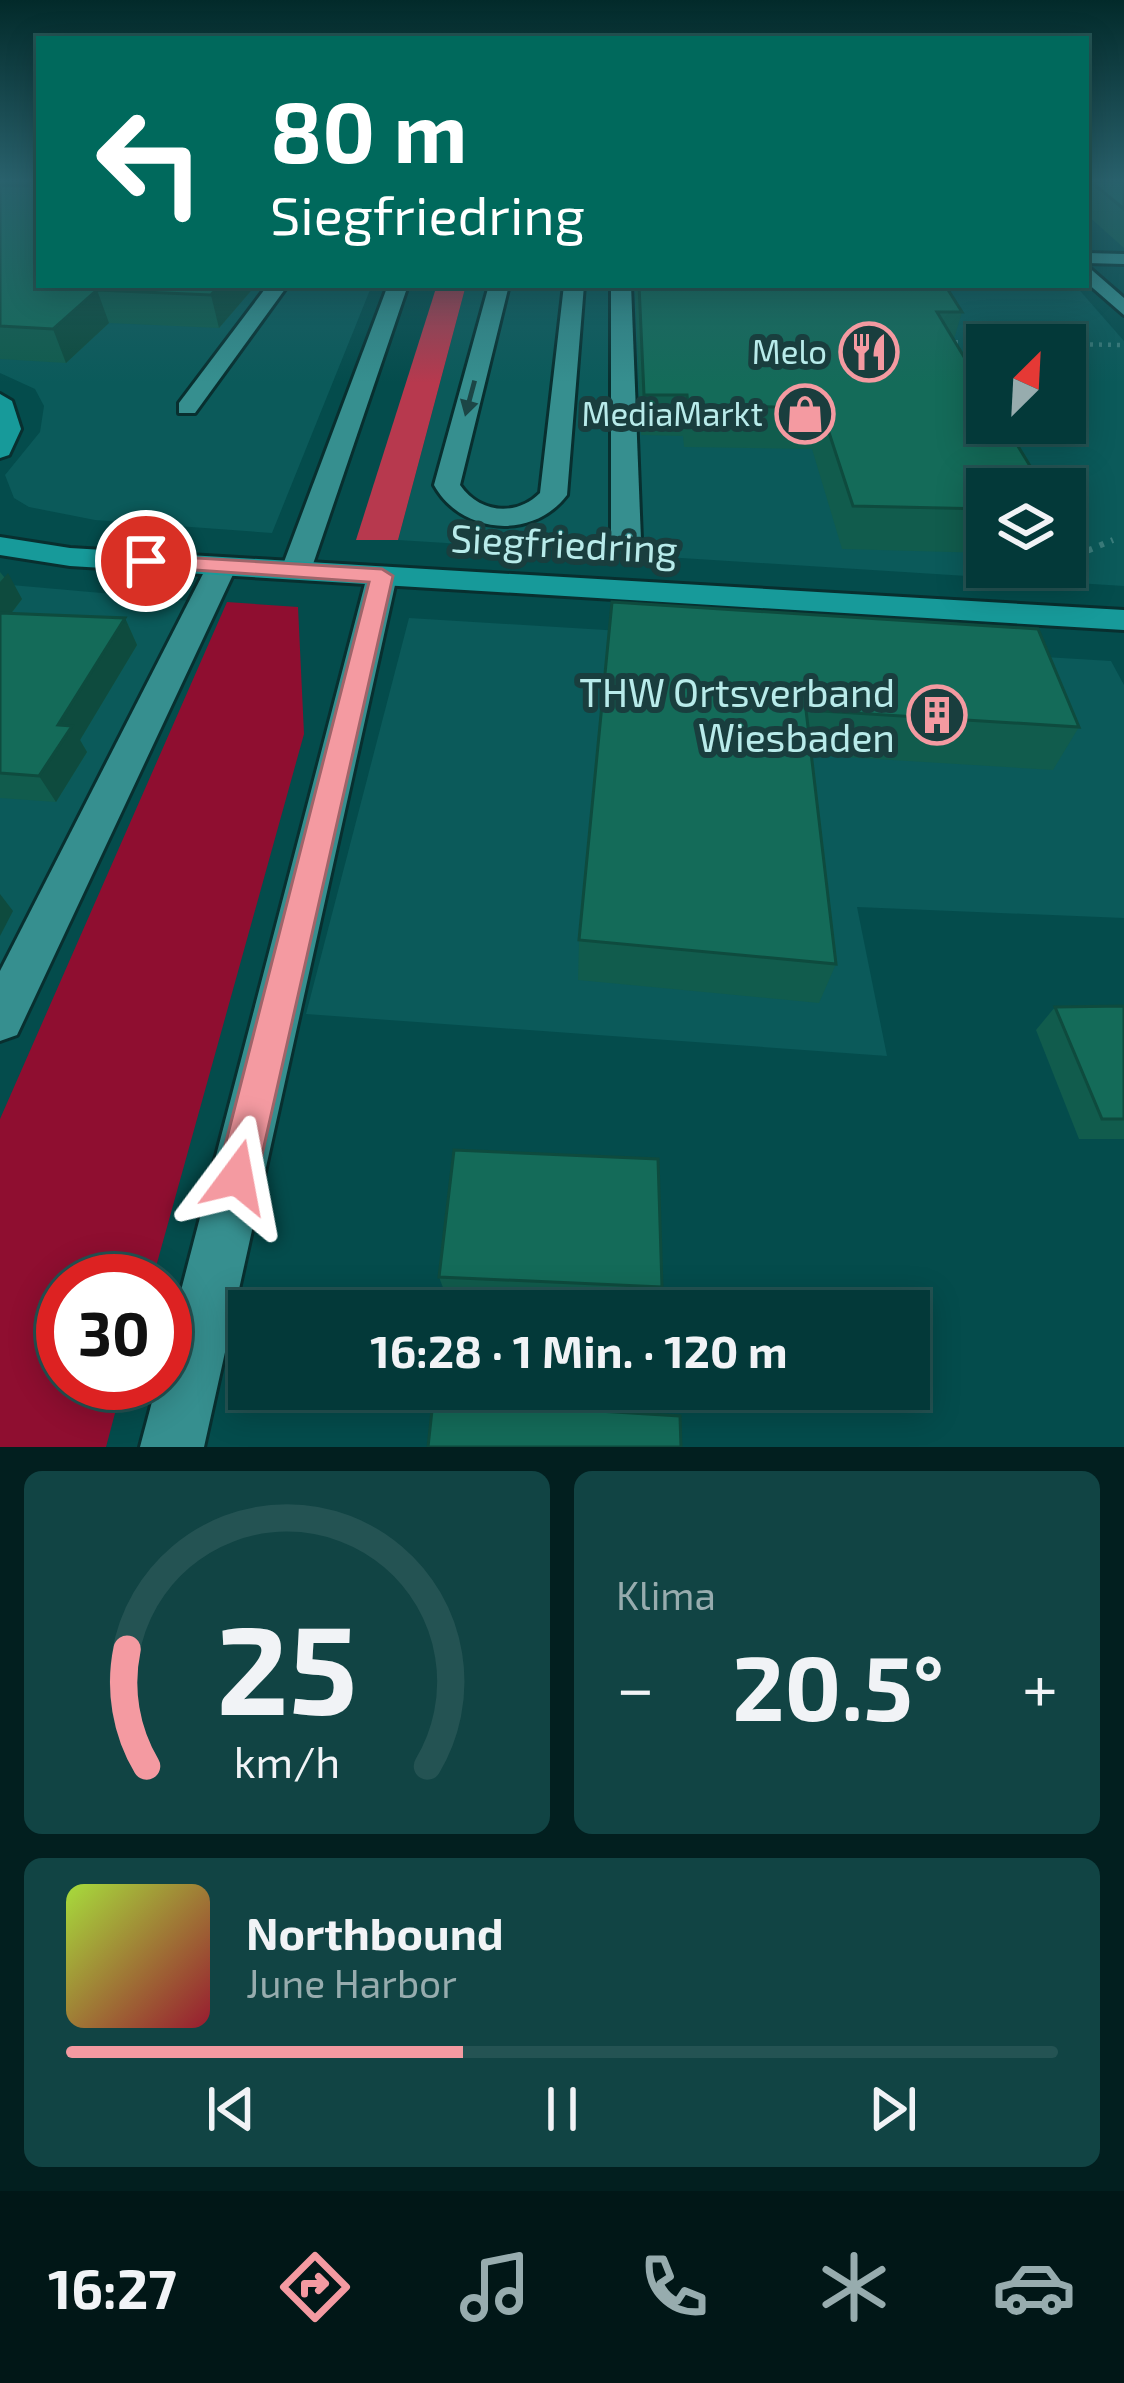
<!DOCTYPE html>
<html lang="de">
<head>
<meta charset="utf-8">
<style>
	:root { --surface:#033939; --page:#144; --text:#f1f3f6; --muted:#97acae; --line:#245353; --accent:#f49aa1 }
	body { margin:0; font-family:"Exo 2",sans-serif; background:var(--page); color:var(--text); height:100vh; display:flex; flex-direction:column; font-size:45px; white-space:nowrap }
	* { box-sizing:border-box; margin:0 }
	p { font-size:39px; color:var(--muted) }
	.icon { flex:none; width:66px; height:66px; fill:none; stroke:currentColor; stroke-width:2; stroke-linecap:round; stroke-linejoin:round }
	.map { position:relative; height:1447px; overflow:hidden }
	.sheet { display:flex; flex-direction:column; gap:24px; padding:24px; background:#021f1f; flex:1 }
	.sheet>* { flex:none }
	.top-card { position:absolute; left:36px; top:36px; width:1053px; height:252px; border-radius:0px; box-shadow:0 6px 30px #0003,0 0 0 3px var(--line); background:#00695c; color:#fff; overflow:hidden }
	.needle { width:78px; rotate:24deg }
	.controls { position:absolute; left:966px; top:324px; display:grid; gap:24px }
	.controls a { display:grid; place-items:center; width:120px; height:120px; border-radius:0px; background:var(--surface); box-shadow:0 6px 30px #0003,0 0 0 3px var(--line); font-size:60px }
	.speed { position:absolute; left:36px; top:1254px; display:flex; gap:24px; font-size:60px; font-weight:700; text-align:center }
	.speed>* { display:grid; place-content:center; width:156px; height:156px; border-radius:50%; background:var(--surface); box-shadow:0 6px 30px #0003,0 0 0 3px var(--line); line-height:1 }
	.speed .limit { border:18px solid #d22; background:#fff; color:#111 }
	.pin { position:absolute; display:grid; place-items:center; width:102px; height:102px; color:#fff; margin:-51px; border:6px solid #fff; border-radius:50%; box-shadow:0 3px 12px #0007 }
	.me { position:absolute; width:132px; margin:-66px; rotate:13deg; stroke-linejoin:round; filter:drop-shadow(0 0 9px #0008) }
	.turn { display:flex; align-items:center; gap:42px; height:252px; padding:0 36px; font-size:54px }
	.turn .icon { width:156px; height:156px; stroke-width:2.5 }
	.turn b { display:block; font-size:84px; line-height:102px }
	.big { font-size:90px; font-weight:700; line-height:1.1 }
	.sheet .card { flex:1; display:flex; flex-direction:column; justify-content:center; gap:18px; min-width:0; padding:0 42px; border-radius:18px; background:var(--page) }
	.sheet .dial { align-items:center; gap:0 }
	.dial svg { height:312px; overflow:visible; fill:none; stroke:var(--line); stroke-width:7; stroke-linecap:round; text-anchor:middle }
	.dial text { fill:var(--text); stroke:none }
	.song { display:flex; align-items:center; gap:36px }
	.cover { width:144px; height:144px; border-radius:18px; background:linear-gradient(135deg,hsl(80 70% 55%),hsl(350 70% 35%)) }
	.played { height:12px; border-radius:6px; background:linear-gradient(90deg,var(--accent) 40%,var(--line) 40%) }
	.keys { display:flex; justify-content:space-around; direction:ltr }
	.heat { display:flex; justify-content:space-between; align-items:center; font-size:66px; direction:ltr }
	.sheet .tiles { flex:1; display:grid; gap:24px; grid-template-columns:1fr 1fr }
	.card:last-child { grid-column:span 2 }
	.trip { position:absolute; left:228px; top:1290px; width:702px; height:120px; border-radius:0px; background:var(--surface); box-shadow:0 6px 30px #0003,0 0 0 3px var(--line); font-weight:700; line-height:120px; text-align:center }
	.tabs { display:flex; height:192px; justify-content:space-around; align-items:center; background:#011717; color:var(--muted) }
	.tabs .icon { width:84px; height:84px }
	.tabs .selected { color:var(--accent) }
	.tabs b { font-size:54px; color:var(--text) }
	.map>svg:first-child { display:block }
</style>
</head>
<body>
<div class="map">
<svg width="1124" height="1447" viewBox="0 0 1124 1447">
	<rect width="100%" height="100%" fill="#044c4c"/>
	<!-- built -->
	<g fill="#0b5a5a" fill-rule="evenodd">
		<path d="M0,181L39,285H372L272,533L95,520L29,507L14,498L5,475L40,432L44,406L35,389L0,373Z"/>
		<path d="M466,285H1075L1124,341V586L398,540ZM987,345H1065V423H987ZM987,489H1065V567H987Z"/>
		<path d="M0,584L192,601L0,978Z"/>
		<path d="M409,618L1111,661L1124,685V918L857,907L887,1056L306,1014Z"/>
	</g>
	<!-- green -->
	<path fill="#8f0e30" d="M227,602L298,607L304,734L152,1281H63V1383H123L106,1447H0V1119Z"/>
	<!-- forest -->
	<path fill="#b7394e" d="M437,285H466L398,540H356Z"/>
	<g fill="none" stroke-linecap="round" stroke-linejoin="round">
		<defs>
			<g id="minor">
				<path d="M1086,253L1124,254V264L1086,263Z"/>
				<path d="M1086,265L1124,298V315L1086,282Z"/>
				<path d="M268,285H288L195,413H179V403Z"/>
				<path d="M388,285H408L311,570L307,576H285L281,570Z"/>
				<path d="M489,285H509L460,485C479,513 516,517 540,493L564,285H584L567,495C532,541 461,534 434,485Z"/>
				<path d="M611,285H631L641,540L626,549L611,540Z"/>
				<path d="M222,557L237,566L17,1035L0,1041V971L207,566Z"/>
				<path d="M382,567L397,576L204,1447H140L157,1383H165V1352L367,576Z"/>
			</g>
			<g id="major">
				<path d="M0,394L12,401L21,429L9,455L0,458Z"/>
				<path d="M0,537L70,548L1124,610V630L70,566L0,555Z"/>
			</g>
		</defs>
		<!-- minor casing -->
		<use href="#minor" stroke="#082f2f" stroke-width="6"/>
		<!-- major casing -->
		<use href="#major" stroke="#082f2f" stroke-width="6"/>
		<!-- path-far1 -->
		<path stroke="#3b7d7c" stroke-width="4.5" stroke-dasharray="3 6" stroke-linecap="butt" d="M946,342L1124,345"/>
		<!-- path -->
		<g stroke="#3b7d7c" stroke-width="6" stroke-dasharray="4.5 8" stroke-linecap="butt">
			<path d="M1065,560L1113,540"/>
			<path d="M993,567H1041"/>
		</g>
		<!-- minor -->
		<use href="#minor" fill="#368f8f" fill-rule="evenodd"/>
		<!-- major -->
		<use href="#major" fill="#179a9a" fill-rule="evenodd"/>
	</g>
	<!-- wall -->
	<g fill="#115c4d">
		<path d="M0,181H39V285H256L219,328L109,323L66,363L0,359Z"/>
		<path d="M1086,181H1124V248L1086,214Z"/>
		<path d="M635,285H945L962,312L954,339L987,489V553L842,549L812,449L684,447L683,436L641,435Z"/>
		<path d="M0,572L22,599L11,614L125,618L137,645L80,740L87,752L56,802L0,798Z"/>
		<path d="M612,602L1079,727L1053,770L811,755L836,964L819,1003L578,980L579,940Z"/>
		<path d="M1124,1006V1139H1079L1036,1030L1055,1007Z"/>
		<path d="M439,1277L662,1287L657,1302L445,1293Z"/>
	</g>
	<!-- shaded-wall -->
	<g fill="#0e4b3e">
		<path d="M220,285H256L219,328L211,295Z"/>
		<path d="M97,290L109,323L66,363L53,329Z"/>
		<path d="M8,573L22,599L0,628V582Z"/>
		<path d="M125,618L137,645L80,740L87,752L56,802L39,776L58,725Z"/>
		<path d="M0,894L13,911L0,936Z"/>
	</g>
	<!-- building -->
	<g fill="#146b59" stroke="#0e4b3e" stroke-width="3">
		<path d="M30,181H39V285H220L211,295L97,290L53,329L0,326V185L28,186Z"/>
		<path d="M1090,181H1124V209Z"/>
		<path d="M639,285H945L962,312H937L987,395V423H1004L1044,489H987V509L853,506L821,408L688,405L687,395H644Z"/>
		<path d="M612,602L1038,629L1079,727L806,710L836,964L579,940Z"/>
		<path d="M0,613L125,618L58,725L72,726L39,776L0,773Z"/>
		<path d="M1124,1006V1119H1102L1055,1007Z"/>
		<path d="M454,1150L658,1159L662,1287L439,1277Z"/>
		<path d="M433,1401L680,1416L681,1447H428Z"/>
	</g>
	<!-- one-way arrows -->
	<defs><path id="oneway-solid" d="M-6-.8H1V-3.2L6.5 0L1 3.2V.8H-6Z" transform="scale(3)"/></defs>
	<use fill="#1c4646" href="#oneway-solid" transform="translate(470 398) rotate(105)"/>
	<!-- sky -->
	<linearGradient id="sky" x2="0" y2="1"><stop stop-color="#022a2a"/><stop offset="0.47" stop-color="#29616c"/><stop offset="1" stop-color="#29616c" stop-opacity="0"/></linearGradient>
	<rect width="1124" height="383" fill="url(#sky)"/>
	<!-- route -->
	<path fill="#f49aa1" stroke="#9f6469" stroke-width="3" d="M146,555L382,569L393,576L257,1177L252,1191L237,1197L223,1191L217,1177L369,582L138,566V557Z"/>
	<!-- icons -->
	<defs>
		<symbol id="restaurant-ring" viewBox="-11 -11 22 22"><circle r="9.5" fill="#193e3e" stroke="#f49aa1" stroke-width="1.5"/><path d="M-5-6h1v4h1v-4h1v4h1v-4h1v5L-1.5 .5V6h-2V.5L-5-1ZM5-6V6H3V1.5H1.5Q1.5-4 5-6Z" fill="#f49aa1"/></symbol>
		<symbol id="shop-ring" viewBox="-11 -11 22 22"><circle r="9.5" fill="#193e3e" stroke="#f49aa1" stroke-width="1.5"/><path d="M-5-2.5h2.3a2.7 3.5 0 0 1 5.4 0H5L5.5 6h-11ZM-1.5-2.5h3a1.5 2.3 0 0 0-3 0Z" fill="#f49aa1"/></symbol>
		<symbol id="building-ring" viewBox="-11 -11 22 22"><circle r="9.5" fill="#193e3e" stroke="#f49aa1" stroke-width="1.5"/><path d="M-4-6H4V6H1V3H-1V6H-4ZM-2.5-4.3h1.7v1.8h-1.7ZM.8-4.3h1.7v1.8H.8ZM-2.5-1h1.7V.8h-1.7ZM.8-1h1.7V.8H.8Z" fill="#f49aa1"/></symbol>
	</defs>
	<g fill-rule="evenodd">
		<use href="#restaurant-ring" x="836" y="319" width="66" height="66"/>
		<use href="#shop-ring" x="772" y="381" width="66" height="66"/>
		<use href="#building-ring" x="904" y="682" width="66" height="66"/>
	</g>
	<g text-anchor="middle" stroke-width="12" stroke-linejoin="round" paint-order="stroke">
		<!-- far-poi labels -->
		<g font-size="33" fill="#b8ebea" stroke="#193e3e" text-anchor="end">
			<text x="827" y="364">Melo</text>
			<text x="763" y="426">MediaMarkt</text>
		</g>
		<!-- street labels -->
		<g font-size="39" fill="#b8ebea" stroke="#193e3e">
			<text transform="translate(564 544) rotate(3)" y="14">Siegfriedring</text>
		</g>
		<!-- poi labels -->
		<g font-size="39" fill="#b8ebea" stroke="#193e3e" text-anchor="end">
			<text x="895" y="707">THW Ortsverband<tspan x="895" dy="45">Wiesbaden</tspan></text>
		</g>
	</g>
</svg>
<div class="controls">
<a><svg class="needle" viewBox="-14 -14 28 28"><path d="M0-13l5 13h-10z" fill="#e53935"/><path d="M0 13l5-13h-10z" fill="#97acae"/></svg></a>
<a><svg class="icon" aria-label="layers" viewBox="0 0 24 24"><path d="M12 4l9 5-9 5-9-5zM3 14l9 5 9-5"/></svg></a>
</div>
<div class="speed"><div class="limit">30</div></div>
<div class="pin" style="left:146px;top:561px;background:#d93025"><svg class="icon" aria-label="arrive" viewBox="0 0 24 24"><path d="M6 21V4h12l-3 4 3 4H6"/></svg></div>
<svg class="me" style="left:237px;top:1177px" viewBox="-20 -20 40 40"><path d="M0-17L14 15 0 8-14 15z" fill="#f49aa1" stroke="#fff" stroke-width="4"/></svg>
<div class="trip">16:28 · 1 Min. · 120 m</div>
<div class="top-card">
<div class="turn"><svg class="icon" aria-label="left" viewBox="0 0 24 24"><path d="M17 20v-9H6M10 6l-5 5 5 5"/></svg><div><b>80 m</b>Siegfriedring</div></div>
</div>
</div>
<section class="sheet">
<div class="tiles">
<div class="card dial"><svg viewBox="0 0 100 80">
<path d="M14 69A42 42 0 1 1 86 69"/>
<path d="M14 69A42 42 0 0 1 9 39" stroke="#f49aa1"/>
<text x="50" y="56" font-size="32" font-weight="700">25</text>
<text x="50" y="72" font-size="11">km/h</text>
</svg></div>
<div class="card"><p>Klima</p>
<div class="heat"><a>−</a><b class="big">20.5°</b><a>+</a></div>
</div>
<div class="card">
<div class="song"><i class="cover"></i><div><b>Northbound</b><p>June Harbor</p></div></div>
<div class="played"></div>
<div class="keys"><svg class="icon" aria-label="previous" viewBox="0 0 24 24"><path d="M18 5L8 12l10 7zM5 5v14"/></svg><svg class="icon" aria-label="pause" viewBox="0 0 24 24"><path d="M8 5v14M16 5v14"/></svg><svg class="icon" aria-label="next" viewBox="0 0 24 24"><path d="M6 5l10 7-10 7zM19 5v14"/></svg></div>
</div>
</div>
</section>
<nav class="tabs">
<b>16:27</b>
<svg class="icon selected" aria-label="directions" viewBox="0 0 24 24"><path d="M12 3l9 9-9 9-9-9zM9 14v-3h6M13 9l2 2-2 2"/></svg>
<svg class="icon" aria-label="music" viewBox="0 0 24 24"><path d="M9 18V5l10-2v13"/><circle cx="6" cy="18" r="3"/><circle cx="16" cy="16" r="3"/></svg>
<svg class="icon" aria-label="phone" viewBox="0 0 24 24"><path d="M5 4h4l2 5-3 2q2 4 5 5l2-3 5 2v4C11 20 4 13 5 4z"/></svg>
<svg class="icon" aria-label="climate" viewBox="0 0 24 24"><path d="M12 3v18M4 7l16 10M4 17L20 7"/></svg>
<svg class="icon" aria-label="car" viewBox="0 0 24 24"><path d="M5 17H2v-5l4-1 3-4h7l3 4 3 1v5h-3M9 17h6M6 11h13"/><circle cx="7" cy="17" r="2"/><circle cx="17" cy="17" r="2"/></svg>
</nav>
</body>
</html>
